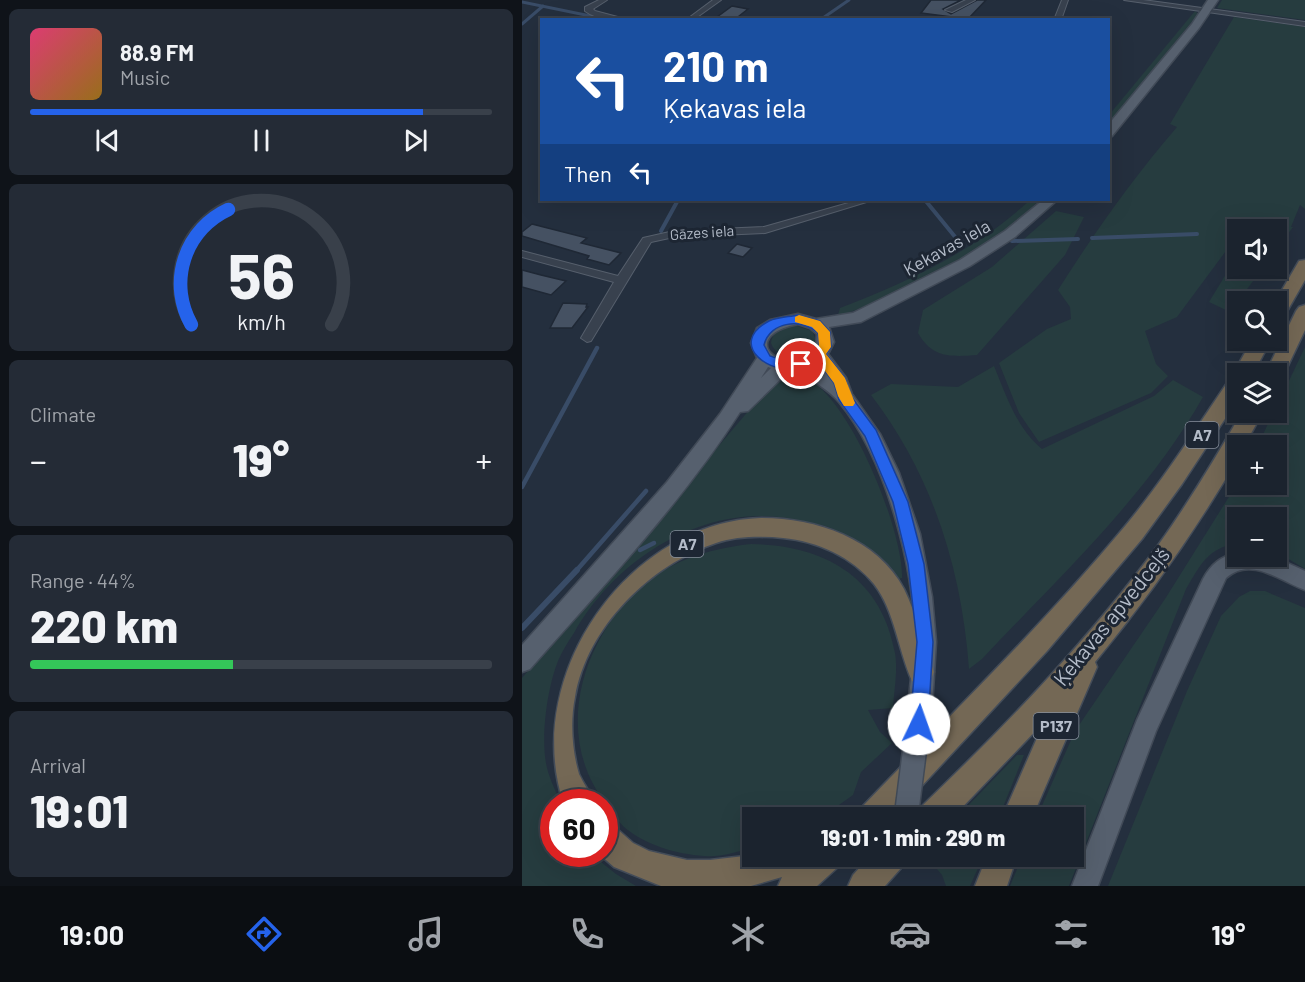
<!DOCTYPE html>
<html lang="en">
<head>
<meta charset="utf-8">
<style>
	:root { --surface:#1b232e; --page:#242b36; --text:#f1f3f6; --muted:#a0a4aa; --line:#39404a; --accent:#2563eb }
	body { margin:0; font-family:Barlow,sans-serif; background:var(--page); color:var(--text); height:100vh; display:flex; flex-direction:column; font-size:22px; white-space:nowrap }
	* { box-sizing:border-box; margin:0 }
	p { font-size:20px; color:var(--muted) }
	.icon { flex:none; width:33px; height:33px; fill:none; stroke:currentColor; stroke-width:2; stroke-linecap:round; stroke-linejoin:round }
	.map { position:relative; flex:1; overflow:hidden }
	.drawer { display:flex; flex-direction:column; gap:9px; padding:9px; background:#0f1319; width:522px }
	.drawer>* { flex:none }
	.top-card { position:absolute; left:18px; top:18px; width:570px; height:183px; border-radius:0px; box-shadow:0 6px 24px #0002,0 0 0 2px var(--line); background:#1a4fa0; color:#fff; overflow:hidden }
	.controls { position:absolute; left:705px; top:219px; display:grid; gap:12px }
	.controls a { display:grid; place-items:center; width:60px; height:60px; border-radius:0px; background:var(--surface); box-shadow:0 6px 24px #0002,0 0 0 2px var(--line); font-size:30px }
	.speed { position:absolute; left:18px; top:789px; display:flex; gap:12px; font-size:30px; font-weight:700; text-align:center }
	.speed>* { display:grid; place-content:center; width:78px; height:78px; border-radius:50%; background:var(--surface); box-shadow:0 6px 24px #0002,0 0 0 2px var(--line); line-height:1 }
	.speed .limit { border:9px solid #d22; background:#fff; color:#111 }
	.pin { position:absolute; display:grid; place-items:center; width:51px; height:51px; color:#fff; margin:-26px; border:3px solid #fff; border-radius:50%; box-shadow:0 2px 6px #0007 }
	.me { position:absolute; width:66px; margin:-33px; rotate:3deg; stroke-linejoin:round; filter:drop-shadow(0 0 4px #0008) }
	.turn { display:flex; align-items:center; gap:21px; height:126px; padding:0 24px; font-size:27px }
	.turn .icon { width:78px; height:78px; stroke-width:2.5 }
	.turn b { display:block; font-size:42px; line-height:51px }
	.then { display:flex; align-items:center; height:57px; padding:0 24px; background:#0003; gap:12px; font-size:22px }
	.big { font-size:45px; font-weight:800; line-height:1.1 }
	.drawer .card { flex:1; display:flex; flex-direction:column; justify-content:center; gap:9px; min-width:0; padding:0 21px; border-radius:9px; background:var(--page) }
	.drawer .dial { align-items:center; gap:0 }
	.dial svg { height:156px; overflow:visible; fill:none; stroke:var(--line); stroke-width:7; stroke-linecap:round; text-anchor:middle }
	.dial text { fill:var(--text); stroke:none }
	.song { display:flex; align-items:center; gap:18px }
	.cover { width:72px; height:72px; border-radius:9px; background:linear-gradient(135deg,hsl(340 70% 55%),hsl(40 70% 35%)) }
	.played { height:6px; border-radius:3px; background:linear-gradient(90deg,var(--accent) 85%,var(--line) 85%) }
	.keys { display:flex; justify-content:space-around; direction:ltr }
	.heat { display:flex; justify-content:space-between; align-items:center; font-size:33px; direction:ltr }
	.charge { height:9px; border-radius:4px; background:linear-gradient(90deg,#34c759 44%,var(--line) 0) }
	.trip { position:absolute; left:220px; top:807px; width:342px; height:60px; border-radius:0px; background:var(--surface); box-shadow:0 6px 24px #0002,0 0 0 2px var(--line); font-weight:800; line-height:60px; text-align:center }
	.menu { display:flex; height:96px; justify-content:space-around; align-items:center; background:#0b0e12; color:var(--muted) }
	.menu .icon { width:42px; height:42px }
	.menu .active { color:var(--accent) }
	.menu b { font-size:27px; color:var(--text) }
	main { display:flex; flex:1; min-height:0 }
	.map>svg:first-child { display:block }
</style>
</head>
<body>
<main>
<section class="drawer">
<div class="card">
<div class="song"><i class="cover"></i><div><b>88.9 FM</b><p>Music</p></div></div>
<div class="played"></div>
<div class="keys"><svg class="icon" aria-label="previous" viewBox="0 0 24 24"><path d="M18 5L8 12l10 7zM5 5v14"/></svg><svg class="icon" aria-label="pause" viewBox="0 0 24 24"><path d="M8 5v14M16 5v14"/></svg><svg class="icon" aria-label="next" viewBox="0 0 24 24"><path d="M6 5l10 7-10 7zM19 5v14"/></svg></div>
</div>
<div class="card dial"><svg viewBox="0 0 100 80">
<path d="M14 69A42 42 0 1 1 86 69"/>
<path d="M14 69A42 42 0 0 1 33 10" stroke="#2563eb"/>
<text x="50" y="56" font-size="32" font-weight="700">56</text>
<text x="50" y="72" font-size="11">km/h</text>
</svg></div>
<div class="card"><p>Climate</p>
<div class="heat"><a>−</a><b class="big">19°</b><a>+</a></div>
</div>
<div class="card"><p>Range · 44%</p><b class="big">220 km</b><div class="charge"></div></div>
<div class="card"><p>Arrival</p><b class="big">19:01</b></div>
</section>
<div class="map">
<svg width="783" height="886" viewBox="0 0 783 886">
	<rect width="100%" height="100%" fill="#242f3e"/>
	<!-- green -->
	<g fill="#263c3f">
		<path d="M700,0H783V20L695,8Z"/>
		<path d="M673,11L676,14L587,124V115Z"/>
		<path d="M712,17L783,27V209L778,205L769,227H771L755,249L754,230H716L715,236L655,317L623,331L634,364L646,376L629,393L517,442L497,413L477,363L525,329L549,319L548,307L536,290C572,233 611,178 655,127L648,124Z"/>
		<path d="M508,200H517C469,253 384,292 317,316L316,315L318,308C386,282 454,250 508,200Z"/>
		<path d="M534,211L562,217L543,255L455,355C429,357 410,358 396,333L401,310L470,267Z"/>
		<path d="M715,256L716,268L740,269L708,312L687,302Z"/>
		<path d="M272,325L290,331L294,340C287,358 256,363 249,343C251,330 261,328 272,325Z"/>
		<path d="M783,347V569L755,552L754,518H716L715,543C685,549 679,564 664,589L547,886H488L500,857L552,856V818L515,817L553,731L643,599L715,484H754V446L736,445L751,413L754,412L755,406Z"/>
		<path d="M472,366C484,395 495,429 520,449L632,396L651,380L681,397C625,496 537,577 460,659L447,669C440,570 410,474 349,395L369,384L436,387Z"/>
		<path d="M272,373C323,380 382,531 380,578L375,579C355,560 336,542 311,529C303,525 293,524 285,522C192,497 97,553 52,633C46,642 40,651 36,661C25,689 18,739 25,768C28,780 34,791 38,802H32V854H69L94,874L114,886H0V678L245,389L260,378Z"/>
		<path d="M229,544C302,545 359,576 373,653C376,670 372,691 371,708L346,710L358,732L370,743L339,772L331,795L300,817L231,818V848C216,851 197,858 182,856C154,854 123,845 102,827C96,821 90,812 85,805C28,734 61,633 127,580C156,558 193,548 229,544Z"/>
		<path d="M728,591H743L783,608V886H586L665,691L699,616L717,597Z"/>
		<path d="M495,755H502L477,817H435Z"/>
		<path d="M405,857H461L448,886H424L420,875Z"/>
	</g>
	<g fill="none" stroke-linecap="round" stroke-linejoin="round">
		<!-- stream-far3 -->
		<g stroke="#394c67" stroke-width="3">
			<path d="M0,2L88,20"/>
			<path d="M298,20L327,0"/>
			<path d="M0,24L21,6"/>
		</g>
		<!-- stream-far2 -->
		<g stroke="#394c67" stroke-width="4">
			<path d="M403,200L434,238L440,241"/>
			<path d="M139,231L156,200"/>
			<path d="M570,238L675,234"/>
			<path d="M490,241L556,239"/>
		</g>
		<!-- stream-far1 -->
		<g stroke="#394c67" stroke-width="4.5">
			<path d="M0,487L75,348"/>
			<path d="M118,550L132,543"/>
			<path d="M54,571L124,491"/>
		</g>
		<!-- stream -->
		<path stroke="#394c67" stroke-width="6" d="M0,628L55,570"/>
	</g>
	<!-- building -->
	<g fill="#455162" stroke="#1f2835" stroke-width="1.5">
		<path d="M409,0H439L421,9L429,14L455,0H464L446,19L399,13Z"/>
		<path d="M210,6L226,9L212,20H191Z"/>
		<path d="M10,224L65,238L59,243L99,253L87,265L65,259L67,256L0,236V232Z"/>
		<path d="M215,244L230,248L221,257L206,253Z"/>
		<path d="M0,270L19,275L44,281L29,295L0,287Z"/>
		<path d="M41,303L65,304L64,307H66L50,328H28Z"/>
	</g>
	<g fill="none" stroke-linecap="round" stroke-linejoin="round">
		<defs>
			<g id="minor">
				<path d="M77,0H85L71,9L73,11L107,20C93,20 75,20 63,11V7Z"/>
				<path d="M191,0H199L171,20H164Z"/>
				<path d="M444,0H453L430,12L423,10Z"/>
				<path d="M540,0H546L539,20H532Z"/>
				<path d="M602,0H621L783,22V26Z"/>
				<path d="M337,200H351L243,233L152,237L129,242L69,341L65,342L59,338L92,282L0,257V251L96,276L121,238L152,231L242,227Z"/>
			</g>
			<g id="major">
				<path d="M686,0H696L677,28L590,136H586V125L670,24Z"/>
				<path d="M521,200H535L493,237L448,266L339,322L307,327L312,342L306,354L324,378L330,394L358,434L377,473L398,534L410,597L414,642L410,707L406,715L398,719L390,715L386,707C388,686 391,664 392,643C394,571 364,458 317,402C308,391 290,380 278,372L265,373L226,411L218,412C158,505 81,586 8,669L0,672V645L145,482L198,414L235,358L229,343L235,328L248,320L276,314L294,319L331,313L438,260L483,231ZM276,324L288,328L295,334L294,348C264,382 211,337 276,324ZM296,364L302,373L292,366ZM246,367L249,368L239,378Z"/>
				<path d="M716,552V556H750L783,571V590C758,581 729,556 704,578L634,731L576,886H550L615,720L681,579C689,564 698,557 716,552Z"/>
			</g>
			<g id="highway">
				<path d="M783,260V280L760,320L754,322L753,302L777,261Z"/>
				<path d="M783,305V330L762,374L759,379L754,380V374H743L774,311L777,307Z"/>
				<path d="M730,340H749L731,374H716V399L660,484L620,539L525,651L370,818H334L339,808C428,715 521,625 604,525C642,479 675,427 709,377L712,376L711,374Z"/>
				<path d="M720,412H741L722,446H716V458C674,530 626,598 573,662L575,667L510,818H480L522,722L430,818H393L398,808C483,726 567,640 637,544C667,502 694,457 720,412Z"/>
				<path d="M239,518C293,518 355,538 382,589C395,615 401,645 412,672L408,681L399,685L390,681C376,650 373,611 352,584C330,557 295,541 261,538C240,536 215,536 194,543C128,565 65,627 53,697C48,721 50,751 57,774C61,783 68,792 72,802H41C0,673 108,522 239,518Z"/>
				<path d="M82,823L93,827L111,843L127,851L165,860H188L231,855L320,856L316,867L295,886H256L260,877L229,886H139L92,867L77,854H82Z"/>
				<path d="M348,856H384L380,867L363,886H326L331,875Z"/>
				<path d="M465,856H495L485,886H453Z"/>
			</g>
		</defs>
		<!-- minor casing -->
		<use href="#minor" stroke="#565f6c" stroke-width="2"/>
		<!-- major casing -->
		<use href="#major" stroke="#414a57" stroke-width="3"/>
		<!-- highway casing -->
		<use href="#highway" stroke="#434c59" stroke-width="3"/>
		<!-- minor -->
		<use href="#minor" fill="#38414e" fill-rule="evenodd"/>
		<!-- major -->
		<use href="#major" fill="#56606e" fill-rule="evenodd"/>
		<!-- highway -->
		<use href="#highway" fill="#746855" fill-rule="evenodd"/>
		<defs>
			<path id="major-bridge" d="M384,818L398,707"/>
		</defs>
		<!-- major-bridge casing -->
		<use href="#major-bridge" stroke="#414a57" stroke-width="26" stroke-linecap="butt"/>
		<!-- major-bridge -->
		<use href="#major-bridge" stroke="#56606e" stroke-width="23"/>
	</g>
	<!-- route -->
	<path fill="#2563eb" stroke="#184099" stroke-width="1.5" d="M276,315L298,321L308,332L309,347L304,354L323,378L328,395L354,430L386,502L402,564L411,642L406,724L403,730L397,733L390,730L388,724L395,642L386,564L371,502L343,436L317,400L312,383L291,355L297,347L296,333C280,318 248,321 242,345L248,356L263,361H284L285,364L284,368C248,378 204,344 247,321C256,317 267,317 276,315Z"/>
	<!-- slow -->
	<path fill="#f59e0b" d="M277,315L298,321L308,332L309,347L304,354L323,378L333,403L331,406H322L316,396L312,383L291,355L297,347L296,333L290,327L273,322V317Z"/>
	<g text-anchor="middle" stroke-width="6" stroke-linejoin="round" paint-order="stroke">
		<!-- far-street labels -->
		<g font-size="15" fill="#b4bcc9" stroke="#1d2633">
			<text transform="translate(180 233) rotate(-4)" y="5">Gāzes iela</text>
		</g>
		<!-- shield labels -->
		<g fill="#1d2633" stroke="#878f9c" stroke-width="1.5">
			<rect x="663.5" y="422" width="33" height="26" rx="4.5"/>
			<rect x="148.5" y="531" width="33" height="26" rx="4.5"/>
			<rect x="511.5" y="713" width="45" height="26" rx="4.5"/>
		</g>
		<g font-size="16" font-weight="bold" fill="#b4bcc9">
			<text x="680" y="441">A7</text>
			<text x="165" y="550">A7</text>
			<text x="534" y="732">P137</text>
		</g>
		<!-- street labels -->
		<g font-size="18" fill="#b4bcc9" stroke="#1d2633">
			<text transform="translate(425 248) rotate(-29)" y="6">Ķekavas iela</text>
		</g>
		<!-- near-street labels -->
		<g font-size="21" fill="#b4bcc9" stroke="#1d2633">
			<text transform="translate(590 617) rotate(-51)" y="7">Ķekavas apvedceļš</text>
		</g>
	</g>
</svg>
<div class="controls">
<a><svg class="icon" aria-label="sound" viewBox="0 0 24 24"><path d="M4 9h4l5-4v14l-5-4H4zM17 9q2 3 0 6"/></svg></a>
<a><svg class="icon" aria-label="search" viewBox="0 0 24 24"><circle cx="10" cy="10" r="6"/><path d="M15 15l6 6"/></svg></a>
<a><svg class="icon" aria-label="layers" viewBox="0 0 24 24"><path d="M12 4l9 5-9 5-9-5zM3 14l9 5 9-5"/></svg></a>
<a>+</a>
<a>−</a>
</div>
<div class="speed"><div class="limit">60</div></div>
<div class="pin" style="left:279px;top:364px;background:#d93025"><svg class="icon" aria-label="arrive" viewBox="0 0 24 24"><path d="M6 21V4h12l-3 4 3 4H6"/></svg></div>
<svg class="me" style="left:397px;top:724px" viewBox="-20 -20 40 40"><circle r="19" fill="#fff"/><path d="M0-13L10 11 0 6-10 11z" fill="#2563eb"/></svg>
<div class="trip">19:01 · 1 min · 290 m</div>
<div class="top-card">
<div class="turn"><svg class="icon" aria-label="left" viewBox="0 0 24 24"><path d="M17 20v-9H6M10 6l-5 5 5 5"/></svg><div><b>210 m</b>Ķekavas iela</div></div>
<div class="then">Then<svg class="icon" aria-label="left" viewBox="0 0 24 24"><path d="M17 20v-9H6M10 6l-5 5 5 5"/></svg></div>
</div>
</div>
</main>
<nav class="menu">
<b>19:00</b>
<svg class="icon active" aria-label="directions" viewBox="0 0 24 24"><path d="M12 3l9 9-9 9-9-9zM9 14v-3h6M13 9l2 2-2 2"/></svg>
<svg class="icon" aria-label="music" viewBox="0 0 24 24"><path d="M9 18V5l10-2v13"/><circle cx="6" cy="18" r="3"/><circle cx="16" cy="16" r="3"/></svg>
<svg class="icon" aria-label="phone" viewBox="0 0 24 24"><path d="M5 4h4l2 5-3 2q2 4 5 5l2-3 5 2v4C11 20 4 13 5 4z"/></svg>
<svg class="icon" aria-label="climate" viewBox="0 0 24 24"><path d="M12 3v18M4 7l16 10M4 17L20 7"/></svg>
<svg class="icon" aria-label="car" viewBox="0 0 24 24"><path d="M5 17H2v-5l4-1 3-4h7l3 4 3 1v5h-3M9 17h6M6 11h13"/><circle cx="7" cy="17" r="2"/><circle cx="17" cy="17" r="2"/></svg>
<svg class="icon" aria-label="filters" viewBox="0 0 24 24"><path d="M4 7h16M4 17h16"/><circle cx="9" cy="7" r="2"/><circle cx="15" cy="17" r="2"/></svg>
<b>19°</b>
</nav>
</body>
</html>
